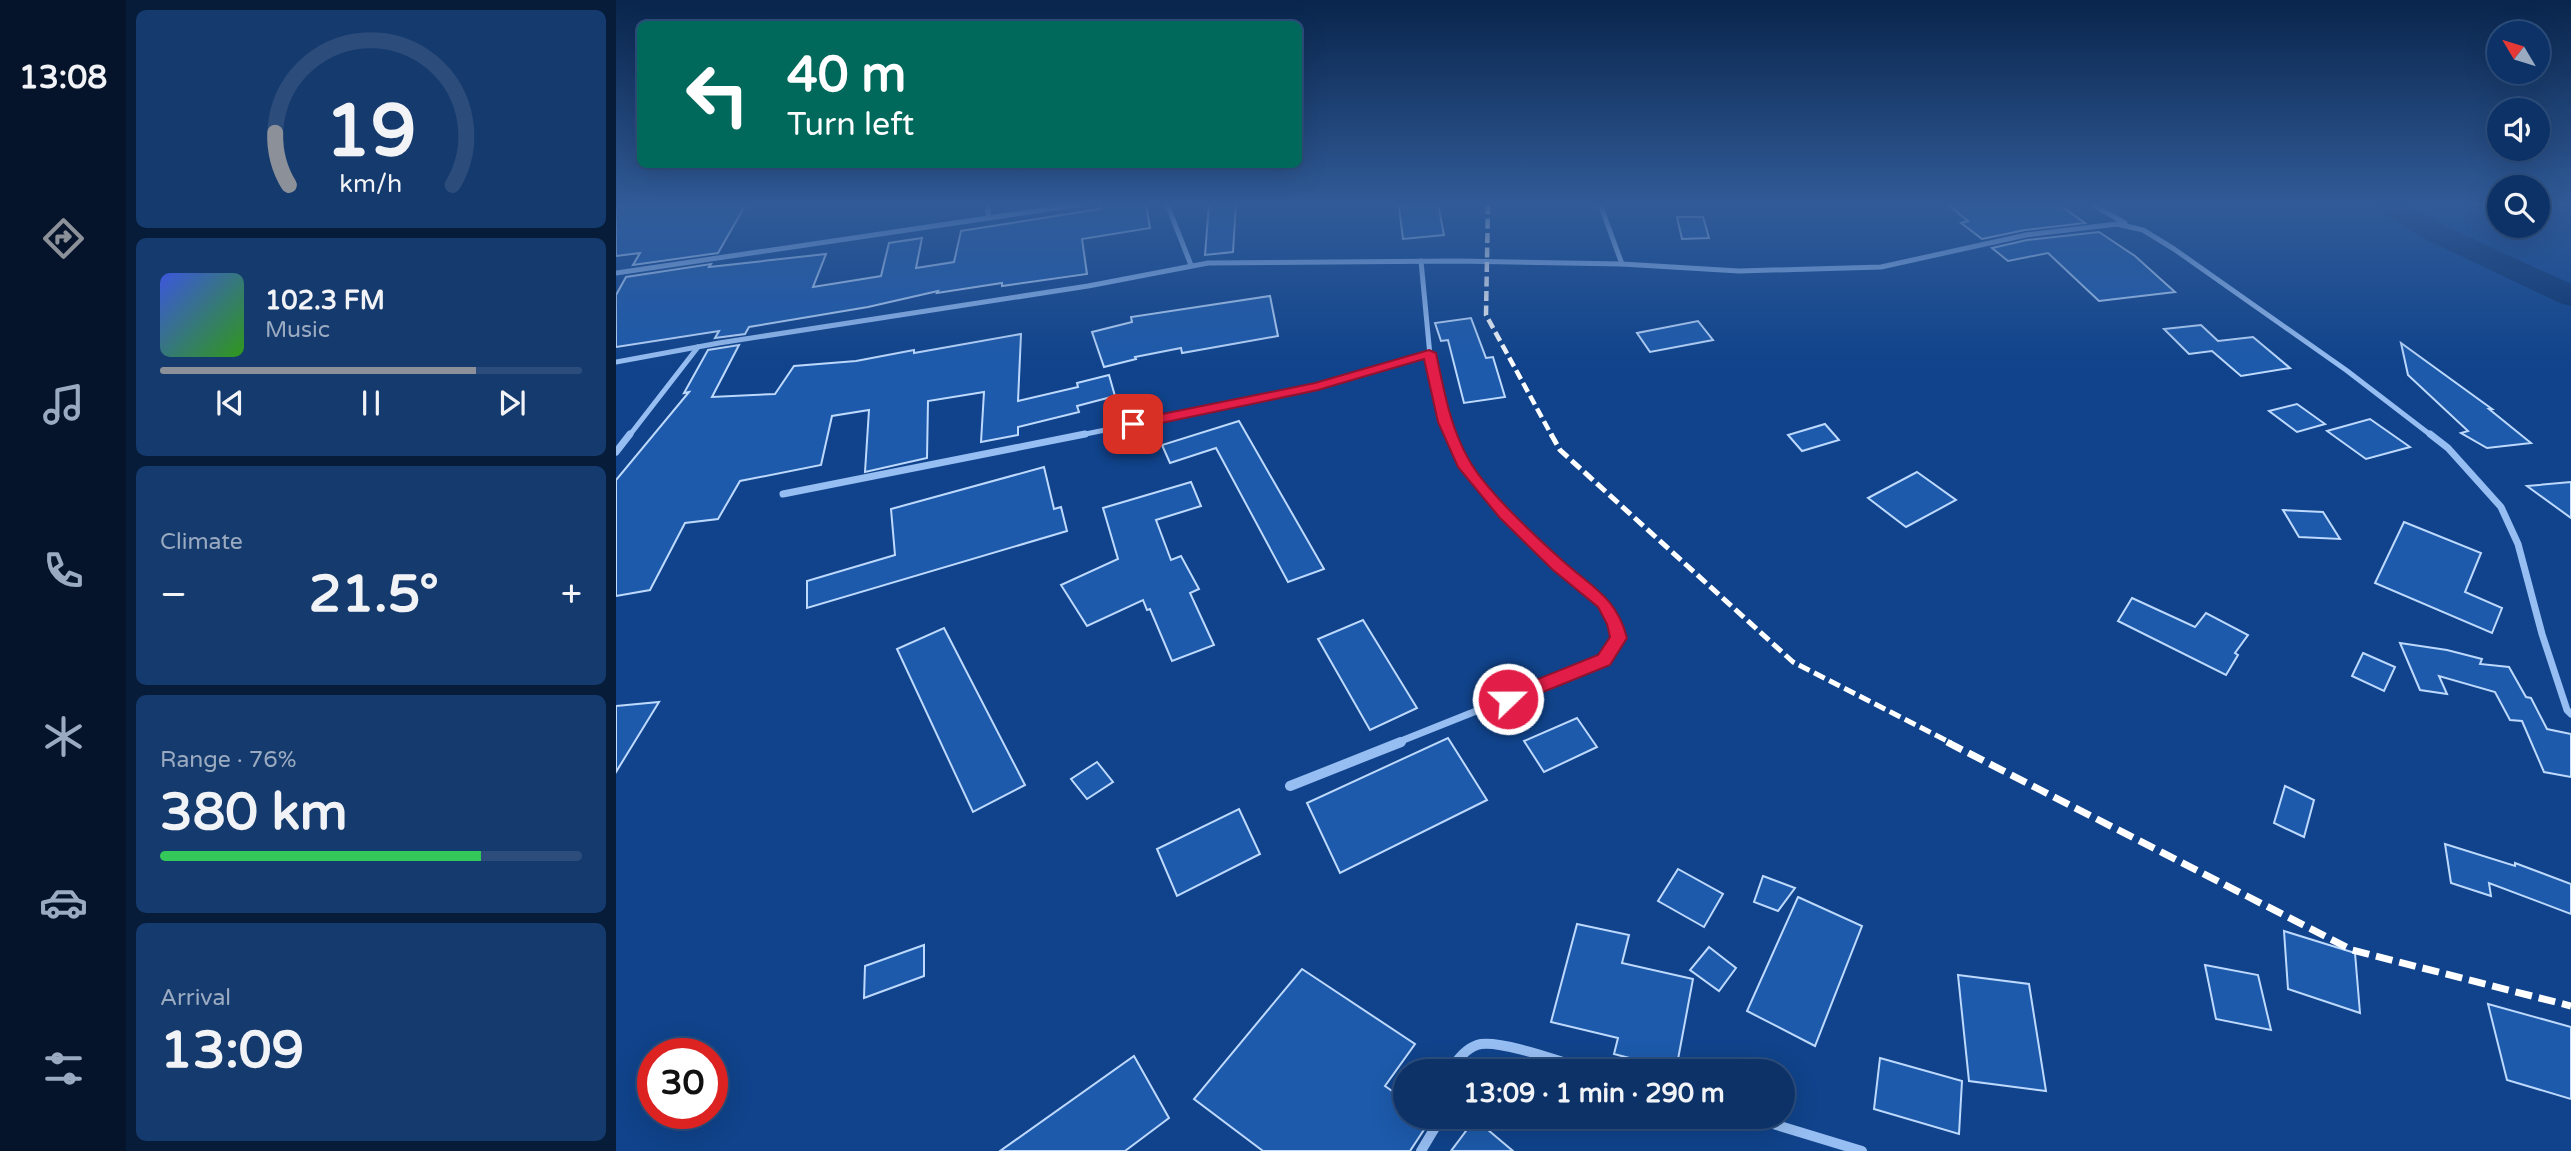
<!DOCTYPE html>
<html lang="en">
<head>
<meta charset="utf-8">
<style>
	:root { --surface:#0c3268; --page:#153a6e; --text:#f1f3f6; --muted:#9aaac0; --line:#2c4d7c; --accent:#8c9099 }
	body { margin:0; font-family:"Varela Round",sans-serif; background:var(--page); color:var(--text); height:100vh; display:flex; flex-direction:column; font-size:26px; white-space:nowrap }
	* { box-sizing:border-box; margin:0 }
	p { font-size:23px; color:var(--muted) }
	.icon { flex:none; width:38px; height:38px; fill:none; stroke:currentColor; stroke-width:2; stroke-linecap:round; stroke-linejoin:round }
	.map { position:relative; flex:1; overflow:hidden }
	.drawer { display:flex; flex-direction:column; gap:10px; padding:10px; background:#071c39; width:490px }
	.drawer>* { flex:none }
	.banner { position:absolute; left:21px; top:21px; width:665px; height:147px; border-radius:10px; box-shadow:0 7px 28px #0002,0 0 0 2px var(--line); background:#00695c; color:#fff; overflow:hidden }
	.needle { width:46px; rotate:308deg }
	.buttons { position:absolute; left:1871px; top:21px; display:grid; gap:14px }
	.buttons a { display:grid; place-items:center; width:63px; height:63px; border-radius:50%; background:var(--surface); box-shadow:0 7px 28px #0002,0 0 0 2px var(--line); font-size:35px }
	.speed { position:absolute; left:21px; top:1038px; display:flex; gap:14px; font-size:35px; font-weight:700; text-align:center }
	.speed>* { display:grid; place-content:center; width:91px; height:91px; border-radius:50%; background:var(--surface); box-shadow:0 7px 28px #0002,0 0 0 2px var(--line); line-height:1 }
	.speed .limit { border:10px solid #d22; background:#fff; color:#111 }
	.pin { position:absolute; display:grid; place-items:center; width:60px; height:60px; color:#fff; margin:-30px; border-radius:14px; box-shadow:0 4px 10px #0006 }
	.me { position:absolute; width:77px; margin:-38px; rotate:68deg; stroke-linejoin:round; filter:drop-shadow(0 0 5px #0008) }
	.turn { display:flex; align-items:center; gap:24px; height:147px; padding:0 35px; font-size:32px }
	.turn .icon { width:91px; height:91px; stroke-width:2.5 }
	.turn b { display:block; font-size:49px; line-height:60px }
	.big { font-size:52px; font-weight:700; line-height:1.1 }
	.drawer .tile { flex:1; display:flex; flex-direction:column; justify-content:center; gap:10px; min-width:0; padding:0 24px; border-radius:10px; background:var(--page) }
	.drawer .dial { align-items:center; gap:0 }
	.dial svg { height:182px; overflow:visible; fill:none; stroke:var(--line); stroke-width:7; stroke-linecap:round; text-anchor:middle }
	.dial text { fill:var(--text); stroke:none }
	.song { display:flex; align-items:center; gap:21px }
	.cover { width:84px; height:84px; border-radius:10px; background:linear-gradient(135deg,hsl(230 70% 55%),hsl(110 70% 35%)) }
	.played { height:7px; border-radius:4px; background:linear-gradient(90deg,var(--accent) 75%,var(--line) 75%) }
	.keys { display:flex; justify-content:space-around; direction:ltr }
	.heat { display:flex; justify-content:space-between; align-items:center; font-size:38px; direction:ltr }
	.charge { height:10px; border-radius:5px; background:linear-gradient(90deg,#34c759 76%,var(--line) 0) }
	.trip { position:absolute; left:777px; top:1059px; width:402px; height:70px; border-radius:35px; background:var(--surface); box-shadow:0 7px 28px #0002,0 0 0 2px var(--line); font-weight:700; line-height:70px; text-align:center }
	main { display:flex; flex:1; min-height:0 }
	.tabs { display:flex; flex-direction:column; width:126px; justify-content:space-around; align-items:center; background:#05142a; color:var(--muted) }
	.tabs .icon { width:49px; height:49px }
	.tabs .selected { color:var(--accent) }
	.tabs b { font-size:32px; color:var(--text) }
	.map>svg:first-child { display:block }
</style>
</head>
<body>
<main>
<nav class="tabs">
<b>13:08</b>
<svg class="icon selected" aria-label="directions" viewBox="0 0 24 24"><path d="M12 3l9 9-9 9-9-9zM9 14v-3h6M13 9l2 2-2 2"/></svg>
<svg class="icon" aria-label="music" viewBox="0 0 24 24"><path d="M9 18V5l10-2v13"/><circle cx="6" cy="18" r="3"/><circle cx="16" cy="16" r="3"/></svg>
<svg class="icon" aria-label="phone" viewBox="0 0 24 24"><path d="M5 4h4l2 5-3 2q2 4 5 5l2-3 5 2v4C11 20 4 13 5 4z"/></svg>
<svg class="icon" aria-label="climate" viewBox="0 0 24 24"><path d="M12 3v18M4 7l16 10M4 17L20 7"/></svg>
<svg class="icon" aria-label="car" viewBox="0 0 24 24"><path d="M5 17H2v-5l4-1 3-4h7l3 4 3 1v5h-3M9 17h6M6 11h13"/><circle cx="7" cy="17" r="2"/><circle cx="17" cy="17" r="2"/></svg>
<svg class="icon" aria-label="filters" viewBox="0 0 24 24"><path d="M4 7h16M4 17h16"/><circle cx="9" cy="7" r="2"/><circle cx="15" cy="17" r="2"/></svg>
</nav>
<section class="drawer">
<div class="tile dial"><svg viewBox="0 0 100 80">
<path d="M14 69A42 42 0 1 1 86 69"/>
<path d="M14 69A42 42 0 0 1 8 46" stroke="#8c9099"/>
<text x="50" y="56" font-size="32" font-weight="700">19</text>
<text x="50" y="72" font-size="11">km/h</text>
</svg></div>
<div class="tile">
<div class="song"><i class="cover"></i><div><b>102.3 FM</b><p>Music</p></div></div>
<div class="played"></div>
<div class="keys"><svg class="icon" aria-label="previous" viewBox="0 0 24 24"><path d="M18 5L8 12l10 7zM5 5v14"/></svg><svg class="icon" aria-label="pause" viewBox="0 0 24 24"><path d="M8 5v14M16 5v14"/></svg><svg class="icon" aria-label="next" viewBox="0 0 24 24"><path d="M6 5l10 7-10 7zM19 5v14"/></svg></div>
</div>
<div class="tile"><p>Climate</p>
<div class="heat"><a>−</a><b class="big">21.5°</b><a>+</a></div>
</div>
<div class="tile"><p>Range · 76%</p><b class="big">380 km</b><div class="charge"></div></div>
<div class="tile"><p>Arrival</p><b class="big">13:09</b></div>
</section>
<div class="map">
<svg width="1955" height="1151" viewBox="0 0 1955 1151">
	<rect width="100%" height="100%" fill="#10438b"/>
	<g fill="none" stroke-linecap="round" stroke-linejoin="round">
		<!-- river -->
		<path fill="#0a3067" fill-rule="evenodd" d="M1758,204H1792L1833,228L1955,284V306L1944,303L1811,240L1762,210Z"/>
	</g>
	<!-- building -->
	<g fill="#1d5aab" stroke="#bdd9fd" stroke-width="2">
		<path d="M24,204H130L102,253L17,265L24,253L0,256V207Z"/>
		<path d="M496,204H530L534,228L466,239L471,274L386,286V283L321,293L322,291L252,307L133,327L129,334L99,338L103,331L0,347V295L10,277L95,264L93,267L210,254L197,287L265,276L273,243L306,238L300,268L338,262L345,231L484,209L483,206Z"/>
		<path d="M593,204H620L617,252L589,255Z"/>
		<path d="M822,204L828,235L787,239L783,207Z"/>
		<path d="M1331,204H1442L1469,223L1409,230L1366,239L1345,223L1352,221Z"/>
		<path d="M1061,217H1087L1093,238L1066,239Z"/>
		<path d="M1483,232L1519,256L1559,292L1483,301L1432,253L1392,261L1376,248L1411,240Z"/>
		<path d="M654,296L662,336L566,353L565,348L519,357L520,359L488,367L476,332L516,322L515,317Z"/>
		<path d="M855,318L870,358L877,357L889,397L848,403L832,340L825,341L819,323Z"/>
		<path d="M1082,321L1097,340L1034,352L1021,333Z"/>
		<path d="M1585,325L1602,341L1637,337L1674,368L1625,376L1596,351L1573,354L1548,329Z"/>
		<path d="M405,334L402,401L462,387L461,383L493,375L499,396L461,406L463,412L402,427V435L365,442L368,392L312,401L311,458L249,472L253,410L216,416L205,465L124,481L102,519L69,523L34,590L0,596V480L73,392L68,393L92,350L123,345L96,397L159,394L178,366L240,361L298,350V353Z"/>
		<path d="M1785,343L1876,409H1873L1915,443L1871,448L1845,433L1852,431L1792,375Z"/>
		<path d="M1681,404L1709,424L1681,432L1653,411Z"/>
		<path d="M1754,419L1794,447L1750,459L1711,431Z"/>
		<path d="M623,421L708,569L672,582L600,448L554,463L546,445Z"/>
		<path d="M1209,424L1223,440L1186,451L1172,435Z"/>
		<path d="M428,467L438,509L445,507L451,531L191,608V581L279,555L275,509Z"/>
		<path d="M1301,472L1340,500L1290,527L1252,498Z"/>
		<path d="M575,482L585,506L540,520L555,560L565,556L583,589L574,593L598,645L556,661L534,609L531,610L527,600L471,626L445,585L502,559L487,508Z"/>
		<path d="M1955,482V518L1911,486Z"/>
		<path d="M1667,510L1707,512L1724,539L1683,537Z"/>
		<path d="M1788,522L1865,553L1849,592L1886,608L1876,633L1759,583Z"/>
		<path d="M1516,598L1579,627L1590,613L1632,635L1619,653L1622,655L1610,675L1502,621Z"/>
		<path d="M747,620L801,708L754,730L702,639Z"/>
		<path d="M328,628L409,785L357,812L281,649Z"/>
		<path d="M1784,643L1831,650L1866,659L1864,664L1893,667L1910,697L1915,698L1931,729L1955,734V777L1928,772L1906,721L1894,720L1879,692L1823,676L1831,694L1804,690Z"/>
		<path d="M1747,653L1779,667L1768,691L1736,676Z"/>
		<path d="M43,702L0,772V706Z"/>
		<path d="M961,718L981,747L928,772L908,741Z"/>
		<path d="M832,738L871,800L724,873L691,803Z"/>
		<path d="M481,762L497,782L471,799L455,779Z"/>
		<path d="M1669,786L1698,800L1688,837L1658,823Z"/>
		<path d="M623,809L644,854L561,896L541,849Z"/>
		<path d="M1829,844L1899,866V863L1955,884V914L1873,883L1875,896L1835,883Z"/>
		<path d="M1062,869L1107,894L1088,927L1042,901Z"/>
		<path d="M1147,876L1179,888L1162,911L1138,902Z"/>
		<path d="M1182,897L1246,926L1199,1046L1131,1011Z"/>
		<path d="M961,924L1013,935L1006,963L1077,979L1060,1070L998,1054L1002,1038L935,1022Z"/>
		<path d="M1668,931L1739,953L1744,1013L1672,989Z"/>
		<path d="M308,945V976L248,998L249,966Z"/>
		<path d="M1093,947L1120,968L1103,991L1074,970Z"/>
		<path d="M1589,965L1642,975L1655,1030L1600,1019Z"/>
		<path d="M686,969L799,1044L769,1086L789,1100V1116H817L794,1151H647L578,1099Z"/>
		<path d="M1342,975L1413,984L1430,1091L1353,1081Z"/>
		<path d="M1872,1004L1955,1027V1099L1891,1080Z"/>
		<path d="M518,1056L553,1118L509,1151H384Z"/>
		<path d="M1264,1058L1346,1081L1343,1134L1258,1109Z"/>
		<path d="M859,1119L897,1151H835Z"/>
	</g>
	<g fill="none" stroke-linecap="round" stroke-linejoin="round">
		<!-- minor-far2 -->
		<g stroke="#97bef2" stroke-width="5">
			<path d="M372,204V218"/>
			<path d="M551,204L575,265"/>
			<path d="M984,204L1006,264"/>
			<path d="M1475,204L1509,223"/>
			<path d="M805,261L815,366L834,436"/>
			<path d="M0,273L467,204"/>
			<path d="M0,362L103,343L472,286L592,263L841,261L1006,264L1123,271L1265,267L1410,235L1501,224L1527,230L1558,249L1730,370L1816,436"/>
			<path d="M13,436L82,347"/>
			<path d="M460,436L702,386L813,353"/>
		</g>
		<!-- minor-far1 -->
		<g stroke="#97bef2" stroke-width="7">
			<path d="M1814,434L1832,448L1885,507L1902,544L1926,634L1951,710L1955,714"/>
			<path d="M0,452L14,434"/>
			<path d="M167,494L469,434"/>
			<path d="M780,743L988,660L1003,638C992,604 968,589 942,566C900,529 853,487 833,434"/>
		</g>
		<!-- minor -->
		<g stroke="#97bef2" stroke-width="10">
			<path d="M674,786L785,742"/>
			<path d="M833,1071C841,1061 849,1049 861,1045C881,1038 952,1064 975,1071"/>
			<path d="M1131,1116L1246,1151"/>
			<path d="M805,1151L826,1116"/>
		</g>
		<!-- rail-far2 -->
		<path stroke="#fff" stroke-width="4.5" stroke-dasharray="10 4.5" stroke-linecap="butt" d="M872,204L870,315L936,436"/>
		<!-- rail-far1 -->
		<path stroke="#fff" stroke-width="5" stroke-dasharray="12 5" stroke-linecap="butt" d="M935,434L944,450L1177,662L1335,743"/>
		<!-- rail -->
		<path stroke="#fff" stroke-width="7" stroke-dasharray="17 7" stroke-linecap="butt" d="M1331,742L1736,950L1955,1006"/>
	</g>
	<!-- sky -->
	<linearGradient id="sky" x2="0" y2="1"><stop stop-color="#09254c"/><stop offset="0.56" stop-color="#315b98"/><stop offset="1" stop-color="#315b98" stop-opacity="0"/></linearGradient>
	<rect width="1955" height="365" fill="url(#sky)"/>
	<!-- route -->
	<path fill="#e11d48" stroke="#92132f" stroke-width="2" d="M813,350L820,353C828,390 834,427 853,460C871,492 920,537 948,562C976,587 1001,598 1011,638L994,665L892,706L885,704L883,699L885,694L982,655L994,637L991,624L982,607L937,570L884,518L842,467L822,422L808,359L702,390L517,429L510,424L517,420L699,383Z"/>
</svg>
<div class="buttons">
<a><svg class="needle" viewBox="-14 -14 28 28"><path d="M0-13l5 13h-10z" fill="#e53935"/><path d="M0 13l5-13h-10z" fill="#9aaac0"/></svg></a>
<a><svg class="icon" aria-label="sound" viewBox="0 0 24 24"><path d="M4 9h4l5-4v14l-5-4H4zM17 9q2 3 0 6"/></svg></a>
<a><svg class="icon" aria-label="search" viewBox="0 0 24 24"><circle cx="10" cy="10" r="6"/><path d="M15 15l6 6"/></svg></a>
</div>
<div class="speed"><div class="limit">30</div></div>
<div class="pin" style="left:517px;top:424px;background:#d93025"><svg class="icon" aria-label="arrive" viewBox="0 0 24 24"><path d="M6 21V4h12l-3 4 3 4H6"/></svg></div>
<svg class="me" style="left:892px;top:699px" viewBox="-20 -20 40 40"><circle r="17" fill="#e11d48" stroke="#fff" stroke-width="3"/><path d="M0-11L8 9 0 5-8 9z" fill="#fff"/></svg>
<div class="trip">13:09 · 1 min · 290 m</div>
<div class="banner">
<div class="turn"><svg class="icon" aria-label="left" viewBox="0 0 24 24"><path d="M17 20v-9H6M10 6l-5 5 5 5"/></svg><div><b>40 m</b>Turn left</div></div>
</div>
</div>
</main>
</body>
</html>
